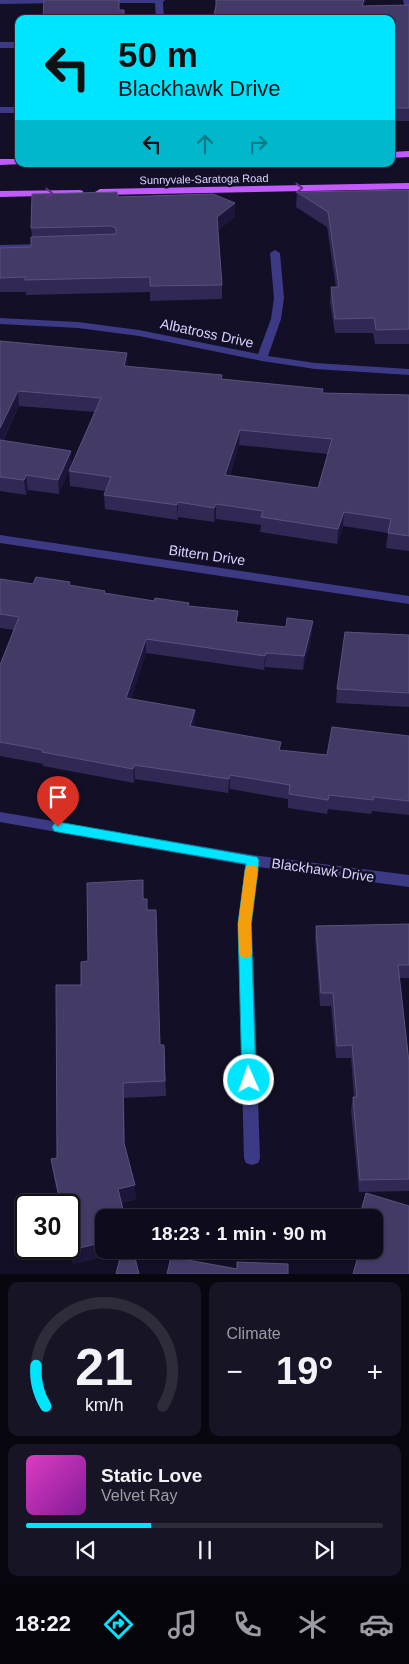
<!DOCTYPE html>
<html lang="en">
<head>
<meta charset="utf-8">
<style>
	:root { --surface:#0e0b1c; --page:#171425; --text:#f1f3f6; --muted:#9b9ba3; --line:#2e2b3b; --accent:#00e5ff }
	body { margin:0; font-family:Helvetica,sans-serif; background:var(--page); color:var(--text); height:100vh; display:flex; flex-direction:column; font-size:19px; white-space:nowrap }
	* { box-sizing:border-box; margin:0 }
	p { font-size:16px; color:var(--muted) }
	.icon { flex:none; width:28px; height:28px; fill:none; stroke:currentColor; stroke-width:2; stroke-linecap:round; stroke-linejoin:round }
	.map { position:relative; height:1274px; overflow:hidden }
	.panel { display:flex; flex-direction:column; gap:8px; padding:8px; background:#08060f; flex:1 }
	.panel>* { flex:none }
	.banner { position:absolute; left:15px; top:15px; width:380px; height:152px; border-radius:10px; box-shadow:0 1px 4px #0004,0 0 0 1px var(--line); background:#00e5ff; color:#111; overflow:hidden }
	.speed { position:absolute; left:15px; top:1194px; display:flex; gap:10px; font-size:25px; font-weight:700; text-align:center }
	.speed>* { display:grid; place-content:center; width:65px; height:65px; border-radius:50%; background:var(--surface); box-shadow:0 1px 4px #0004,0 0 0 1px var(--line); line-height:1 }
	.speed .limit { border:2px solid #111; border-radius:8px; background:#fff; color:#111 }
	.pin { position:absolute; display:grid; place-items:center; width:42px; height:42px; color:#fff; margin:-51px -21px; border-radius:50% 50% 50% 0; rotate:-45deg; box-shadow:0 0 5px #0007 }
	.pin .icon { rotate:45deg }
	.me { position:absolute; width:55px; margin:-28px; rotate:358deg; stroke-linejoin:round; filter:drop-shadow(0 0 4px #0008) }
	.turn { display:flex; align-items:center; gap:18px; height:105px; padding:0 20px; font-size:22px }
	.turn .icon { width:65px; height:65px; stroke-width:2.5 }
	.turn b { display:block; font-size:35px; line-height:42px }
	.lanes { display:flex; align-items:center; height:48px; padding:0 20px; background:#0003; justify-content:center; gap:25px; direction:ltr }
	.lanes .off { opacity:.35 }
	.big { font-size:38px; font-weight:700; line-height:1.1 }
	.panel .tile { flex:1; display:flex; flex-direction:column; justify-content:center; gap:8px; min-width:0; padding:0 18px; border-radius:10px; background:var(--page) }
	.panel .dial { align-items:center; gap:0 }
	.dial svg { height:130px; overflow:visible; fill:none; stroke:var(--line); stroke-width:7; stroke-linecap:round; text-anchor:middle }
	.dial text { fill:var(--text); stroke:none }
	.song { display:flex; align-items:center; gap:15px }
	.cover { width:60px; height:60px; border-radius:8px; background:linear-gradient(135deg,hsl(310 70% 55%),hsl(290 70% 35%)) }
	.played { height:5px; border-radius:2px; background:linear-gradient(90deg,var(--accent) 35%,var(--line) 35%) }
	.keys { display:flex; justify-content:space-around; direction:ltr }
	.heat { display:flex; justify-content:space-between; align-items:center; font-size:28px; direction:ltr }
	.panel .tiles { flex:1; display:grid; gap:8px; grid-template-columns:1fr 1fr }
	.tile:last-child { grid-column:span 2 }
	.trip { position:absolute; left:95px; top:1209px; width:288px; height:50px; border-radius:10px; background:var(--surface); box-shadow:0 1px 4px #0004,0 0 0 1px var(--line); font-weight:700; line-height:50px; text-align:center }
	.dock { display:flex; height:80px; justify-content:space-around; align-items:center; background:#06040b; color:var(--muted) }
	.dock .icon { width:35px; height:35px }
	.dock .on { color:var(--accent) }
	.dock b { font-size:22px; color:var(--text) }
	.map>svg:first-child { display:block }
</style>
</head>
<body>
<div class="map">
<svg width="409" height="1274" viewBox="0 0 409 1274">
	<rect width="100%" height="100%" fill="#130f26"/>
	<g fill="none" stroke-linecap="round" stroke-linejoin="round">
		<!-- minor -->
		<g fill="#3d3a85" fill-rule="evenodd">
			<path d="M0,0H64L65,1L61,3L0,4Z"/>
			<path d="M100,0H165L163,2L164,19H156L155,3H100Z"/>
			<path d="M403,0H409V7H405Z"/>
			<rect x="0" y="42" width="19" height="6"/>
			<rect x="0" y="107" width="19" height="6"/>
			<path d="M47,244L52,247L50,249L0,251V245Z"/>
			<path d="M275,250L280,253L284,298L281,319L268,356L315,363L409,369V375L315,369L262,361L139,336L78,328L0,324V318L78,322L139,330L258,354L271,319L274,298L270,253Z"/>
			<path d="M0,535L409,596V604L0,543Z"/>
			<path d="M0,812L253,855L409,875V887L259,867L252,924L260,1158L258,1163L252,1165L246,1163L244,1158L238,924L245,865L0,822Z"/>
		</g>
		<!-- major -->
		<g fill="#c25bff" fill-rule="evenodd">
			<path d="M409,151V157L391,158V152Z"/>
			<path d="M0,159H19V164H22L0,165Z"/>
			<path d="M409,183V189L100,195L95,192L100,189Z"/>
			<path d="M80,190L83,191V195L0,197V191Z"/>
		</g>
	</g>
	<!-- wall -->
	<g fill="#312854" fill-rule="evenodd">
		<path d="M216,0H366L364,6L409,5V121H391V19L216,8Z"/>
		<path d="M409,190V344H375L373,333H335L330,302L331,287H336L327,227L296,207L297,192Z"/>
		<path d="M118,197L235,217L218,230L222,285V299L150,301V292L26,295V292H0V248L31,247L32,237L31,228Z"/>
		<path d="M0,341L128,367L222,375V380L323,393L409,395V551L386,548L388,533L343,526L337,544L260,532L261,525L216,519L214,522L178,517V520L105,509L104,495L105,491L70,486L69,471L95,412L19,406L3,441L71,451L59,494L28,490L26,495L0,491ZM239,445L328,454L318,488L230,475Z"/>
		<path d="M0,579L33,584L70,582V585L105,593L189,606L238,622L312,635L303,670L265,667L264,670L146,653L131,699L195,710V724L194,727L281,742L280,750L327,755L409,736V815L372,811L371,814L328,809L327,814L288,808V799L230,789L228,793L135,779L134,783L43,766V764L0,756V665L14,630L0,628Z"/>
		<path d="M409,635V707L336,703L337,689Z"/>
		<path d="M143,899L147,910L160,1045H164L166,1096L124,1098L125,1145L136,1199L121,1203V1252L73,1264L69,1245V1205H60L53,1173L51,1159L57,1158L81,985L88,961Z"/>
		<path d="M409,924V978H399L409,1062V1191L359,1192L351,1110L353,1097H354L351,1058H336L331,1006H320L315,938L316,926Z"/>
	</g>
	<!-- shaded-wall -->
	<g fill="#1d163a">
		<path d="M364,0H366L361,19L362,6Z"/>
		<path d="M235,203V217L217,231V217Z"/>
		<path d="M127,353L128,367L124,366Z"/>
		<path d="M18,391L19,406L0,446V428Z"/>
		<path d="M240,430L239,445L225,489V475Z"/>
		<path d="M71,451L72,465L59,494L58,480Z"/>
		<path d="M26,475L28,490L26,495L24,480Z"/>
		<path d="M178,502V520L177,505Z"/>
		<path d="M216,504V519L214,522V508Z"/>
		<path d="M344,512L343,526L337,544L338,529Z"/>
		<path d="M313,621L312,635L303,670L304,656Z"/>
		<path d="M146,639V653L127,712L126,698Z"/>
		<path d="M266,653L265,667L264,670L265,656Z"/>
		<path d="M195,710V724L190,740V726Z"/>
		<path d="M134,765L135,779L134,783L133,769Z"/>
		<path d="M230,775V789L228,793L229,779Z"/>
		<path d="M123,1083L124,1098L125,1157L124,1143Z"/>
		<path d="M135,1185L136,1199L119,1203L118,1189Z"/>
		<path d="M104,1242V1250H125V1251L73,1264L71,1250Z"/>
	</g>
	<!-- building -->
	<g fill="#433a66" stroke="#5a527e" fill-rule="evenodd">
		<path d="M44,0H119V10H124V19H43Z"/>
		<path d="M216,0H364L362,6L409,5V108H391V19H213L216,6Z"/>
		<path d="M409,190V329L376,330L374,318L335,319L331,287H339L328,212L297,192Z"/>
		<path d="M117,192L118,197L213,194L235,203L217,217L222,285L150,286V277L25,280V277L0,278V248L31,247V237L116,234V228L111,226L31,228L32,194Z"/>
		<path d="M0,341L127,353L124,366L222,375L221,379L323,389L322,393L409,395V536L388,533L391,519L344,512L338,529L261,517L263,511L216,504L214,508L178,502L177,505L104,495L111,477L69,471L101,398L18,391L0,428ZM240,430L332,439L318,488L225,475Z"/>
		<path d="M0,440L71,451L58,480L26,475L24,480L0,477Z"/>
		<path d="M36,577L70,582L69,585L105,591L104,593L154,601L155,598L189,603L188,606L238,611L236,622L286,627L287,618L313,621L304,656L266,653L265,656L146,639L126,698L195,710L190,726L281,742L279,750L327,755L332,727L409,736V801L373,797V800L329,795L328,800L289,794L290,785L230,775L229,779L134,765L133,769L42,752L43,750L0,742V665L19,617L0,614V579L33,584Z"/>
		<path d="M345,632L409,635V693L337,689Z"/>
		<path d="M143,880V899H147V910H156L160,1045H164L165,1081L123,1083L124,1143L135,1185L118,1189L125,1218H104V1242L71,1250L69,1238V1205H61L51,1159L57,1158L56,985H81V962L88,961L87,883Z"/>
		<path d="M409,924V965H398L409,1062V1179L360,1180L353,1097H357L352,1045L337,1046L333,993H321L316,926Z"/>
		<path d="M366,1193L409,1206V1274H353L360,1250H374V1218H359Z"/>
		<path d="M122,1250H133L139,1274H116Z"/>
		<path d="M171,1257L237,1269V1262L288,1264V1274H167Z"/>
	</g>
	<!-- one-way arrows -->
	<defs><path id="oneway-chevron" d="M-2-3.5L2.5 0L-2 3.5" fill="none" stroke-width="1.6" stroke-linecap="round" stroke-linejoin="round" transform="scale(1.25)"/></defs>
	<g stroke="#623188">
		<use href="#oneway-chevron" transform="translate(299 188) rotate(-1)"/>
		<use href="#oneway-chevron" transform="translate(49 193) rotate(-1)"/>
	</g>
	<!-- route -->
	<path fill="#00e5ff" stroke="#0095a6" d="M58,822L257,857L259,860L251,924L256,1080L254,1085L249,1086L244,1085L242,1080L238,924L246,864L58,832L54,831L52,827L54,824Z"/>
	<!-- slow -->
	<path fill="#f59e0b" d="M252,865L256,866L258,870L251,924L252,953L250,957L246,958L241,957L239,953L238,924L245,870L247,866Z"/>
	<g text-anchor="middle" stroke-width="5" stroke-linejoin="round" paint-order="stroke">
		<!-- far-street labels -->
		<g font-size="11" fill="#d9d4ff" stroke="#130f26">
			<text transform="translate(204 179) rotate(-1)" y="4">Sunnyvale-Saratoga Road</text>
		</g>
		<!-- street labels -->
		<g font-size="14" fill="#d9d4ff" stroke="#130f26">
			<text transform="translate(207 333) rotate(12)" y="5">Albatross Drive</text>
			<text transform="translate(207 555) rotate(8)" y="5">Bittern Drive</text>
			<text transform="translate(323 870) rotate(8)" y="5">Blackhawk Drive</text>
		</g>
	</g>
</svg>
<div class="speed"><div class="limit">30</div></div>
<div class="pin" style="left:58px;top:827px;background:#d93025"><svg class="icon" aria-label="arrive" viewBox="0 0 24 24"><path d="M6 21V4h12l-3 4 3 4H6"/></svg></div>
<svg class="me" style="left:249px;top:1080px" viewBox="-20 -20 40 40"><circle r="17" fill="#00e5ff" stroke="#fff" stroke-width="3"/><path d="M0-11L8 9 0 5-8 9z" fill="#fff"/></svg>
<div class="trip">18:23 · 1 min · 90 m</div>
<div class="banner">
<div class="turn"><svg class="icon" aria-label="left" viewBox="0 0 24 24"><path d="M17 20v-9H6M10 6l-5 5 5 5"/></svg><div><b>50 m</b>Blackhawk Drive</div></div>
<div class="lanes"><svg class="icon" aria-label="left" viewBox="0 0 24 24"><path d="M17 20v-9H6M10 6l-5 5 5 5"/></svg><svg class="icon off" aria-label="ahead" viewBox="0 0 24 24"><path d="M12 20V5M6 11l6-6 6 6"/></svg><svg class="icon off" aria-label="right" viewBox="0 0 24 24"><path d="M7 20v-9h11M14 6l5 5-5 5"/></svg></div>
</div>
</div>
<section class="panel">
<div class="tiles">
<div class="tile dial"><svg viewBox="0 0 100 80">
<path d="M14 69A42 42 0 1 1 86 69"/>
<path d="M14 69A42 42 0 0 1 8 44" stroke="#00e5ff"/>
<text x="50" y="56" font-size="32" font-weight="700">21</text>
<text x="50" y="72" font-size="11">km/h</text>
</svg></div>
<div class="tile"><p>Climate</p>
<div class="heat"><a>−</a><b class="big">19°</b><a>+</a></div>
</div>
<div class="tile">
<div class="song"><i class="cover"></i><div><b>Static Love</b><p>Velvet Ray</p></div></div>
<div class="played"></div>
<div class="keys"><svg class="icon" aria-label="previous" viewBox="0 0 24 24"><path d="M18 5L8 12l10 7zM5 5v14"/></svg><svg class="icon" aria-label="pause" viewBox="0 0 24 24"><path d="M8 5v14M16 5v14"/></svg><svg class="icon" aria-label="next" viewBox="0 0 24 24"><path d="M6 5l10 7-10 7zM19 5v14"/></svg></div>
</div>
</div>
</section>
<nav class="dock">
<b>18:22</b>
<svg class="icon on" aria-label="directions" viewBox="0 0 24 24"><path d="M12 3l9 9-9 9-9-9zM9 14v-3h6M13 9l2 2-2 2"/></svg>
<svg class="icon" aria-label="music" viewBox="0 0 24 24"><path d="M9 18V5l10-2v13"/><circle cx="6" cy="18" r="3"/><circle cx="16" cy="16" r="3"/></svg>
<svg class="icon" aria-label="phone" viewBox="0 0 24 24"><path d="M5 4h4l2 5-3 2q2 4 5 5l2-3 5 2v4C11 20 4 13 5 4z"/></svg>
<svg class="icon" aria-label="climate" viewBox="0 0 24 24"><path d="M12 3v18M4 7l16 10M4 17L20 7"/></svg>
<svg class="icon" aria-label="car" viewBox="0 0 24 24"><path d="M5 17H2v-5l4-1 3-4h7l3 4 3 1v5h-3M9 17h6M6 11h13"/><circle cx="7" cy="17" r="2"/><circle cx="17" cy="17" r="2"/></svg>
</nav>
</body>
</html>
